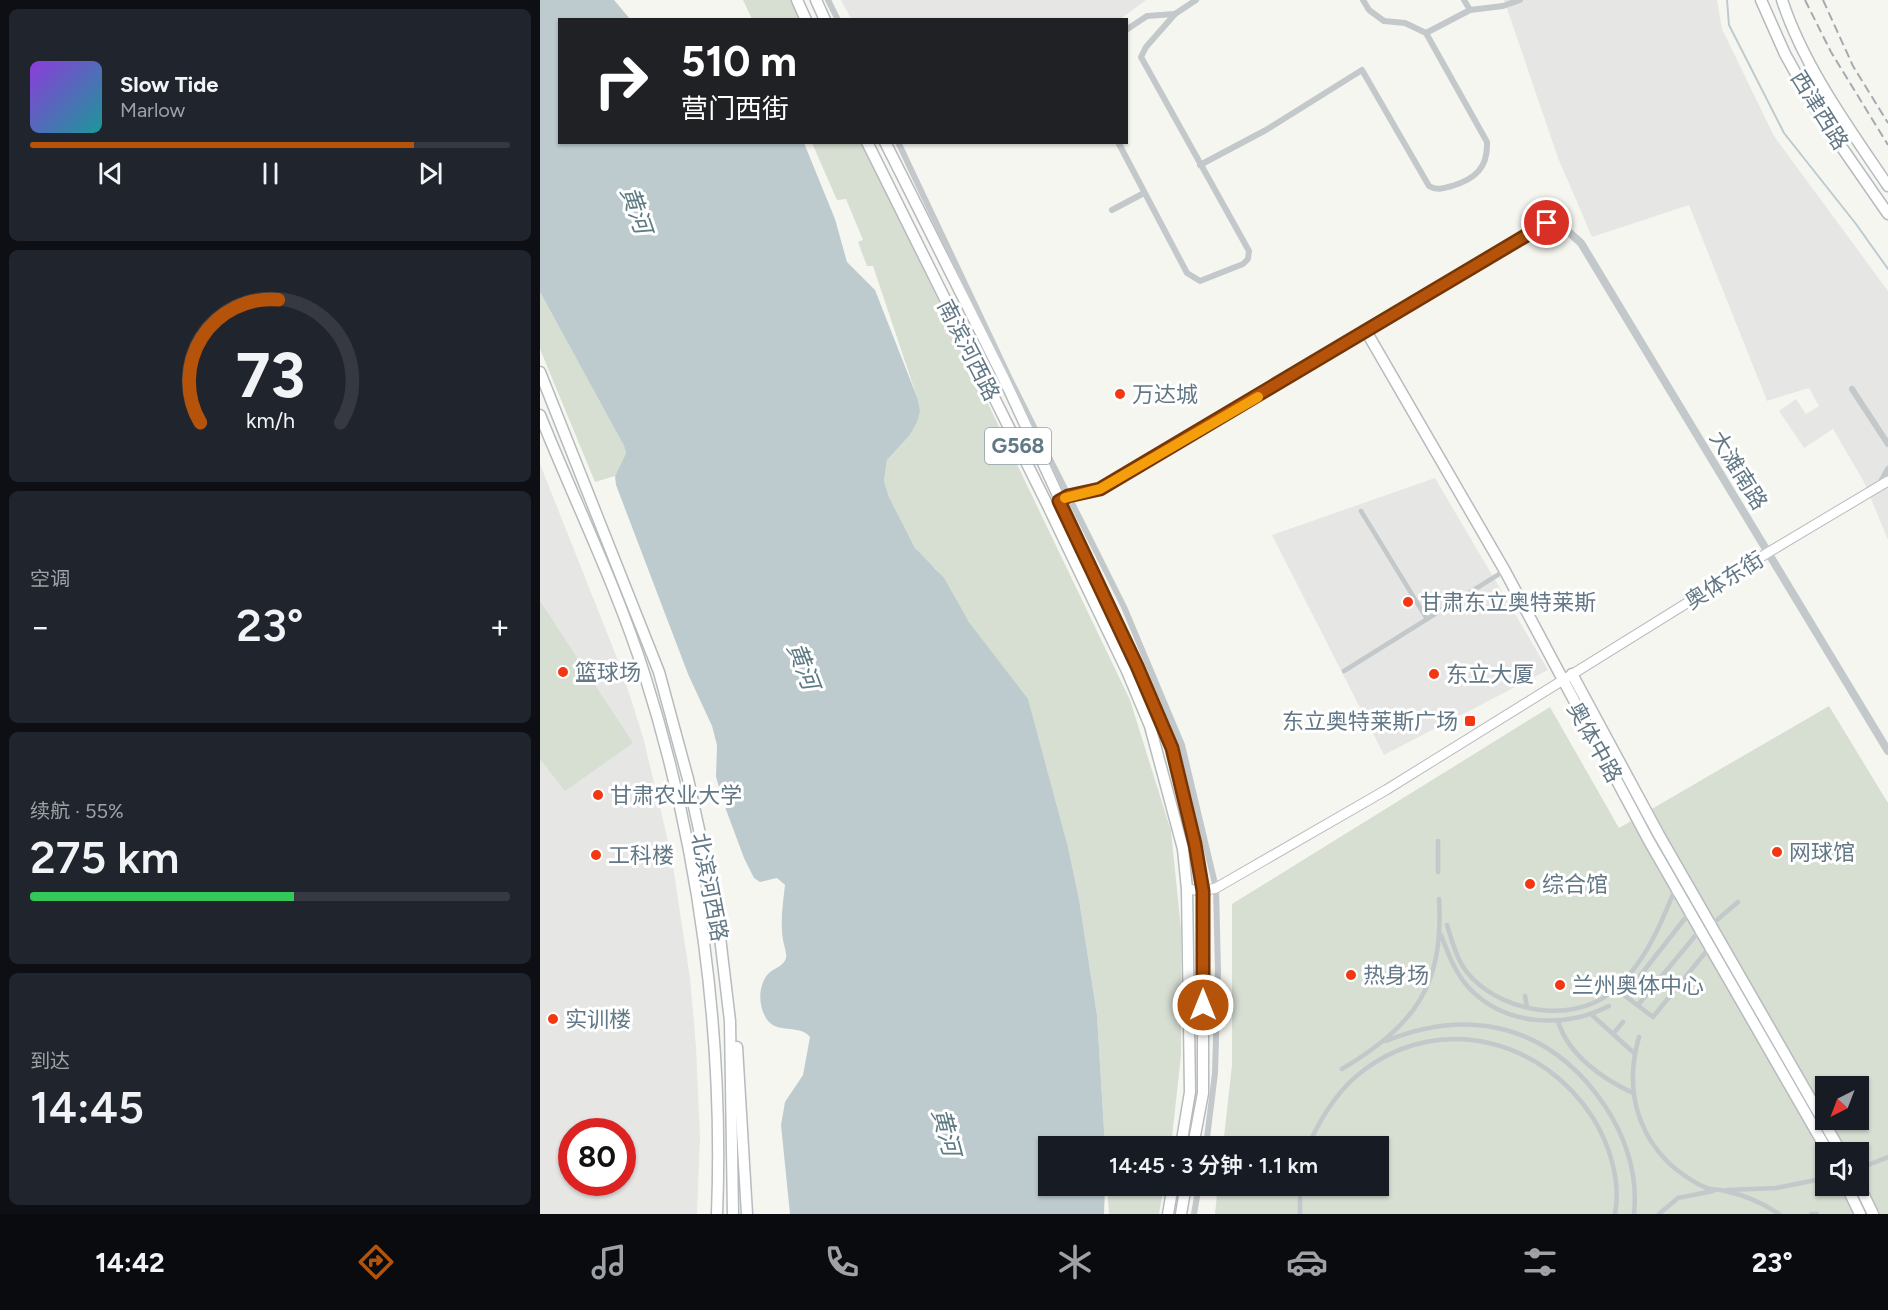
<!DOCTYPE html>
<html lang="zh">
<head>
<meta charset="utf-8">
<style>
	:root { --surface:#171b24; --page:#20242c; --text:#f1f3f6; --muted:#9ea1a6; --line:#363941; --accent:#b45309 }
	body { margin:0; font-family:Figtree,"Noto Sans SC",sans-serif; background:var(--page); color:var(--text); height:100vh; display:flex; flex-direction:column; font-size:22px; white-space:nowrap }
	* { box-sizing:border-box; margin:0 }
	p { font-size:20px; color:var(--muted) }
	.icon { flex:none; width:33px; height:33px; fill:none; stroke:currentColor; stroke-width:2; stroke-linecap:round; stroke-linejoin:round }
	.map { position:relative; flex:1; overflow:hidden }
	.sheet { display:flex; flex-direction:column; gap:9px; padding:9px; background:#0d0f14; width:540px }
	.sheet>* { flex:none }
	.guide { position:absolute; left:18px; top:18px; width:570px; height:126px; border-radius:0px; box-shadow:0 2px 4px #0004; background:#202124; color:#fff; overflow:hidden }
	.needle { width:39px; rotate:222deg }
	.fabs { position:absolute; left:1275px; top:1076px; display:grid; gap:12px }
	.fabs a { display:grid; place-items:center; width:54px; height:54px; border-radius:0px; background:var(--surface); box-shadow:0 2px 4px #0004; font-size:30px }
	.speed { position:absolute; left:18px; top:1118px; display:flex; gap:12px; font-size:30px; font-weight:700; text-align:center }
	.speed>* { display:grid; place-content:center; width:78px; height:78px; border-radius:50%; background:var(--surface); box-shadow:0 2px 4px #0004; line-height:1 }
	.speed .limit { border:9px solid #d22; background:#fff; color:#111 }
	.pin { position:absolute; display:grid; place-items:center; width:51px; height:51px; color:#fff; margin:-26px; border:3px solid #fff; border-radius:50%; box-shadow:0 2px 6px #0007 }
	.me { position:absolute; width:66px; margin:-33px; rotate:0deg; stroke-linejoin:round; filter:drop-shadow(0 0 4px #0008) }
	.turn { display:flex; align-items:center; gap:21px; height:126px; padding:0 24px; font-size:27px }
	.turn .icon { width:78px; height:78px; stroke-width:2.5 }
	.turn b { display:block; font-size:42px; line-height:51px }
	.big { font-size:45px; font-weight:600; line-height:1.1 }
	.sheet .tile { flex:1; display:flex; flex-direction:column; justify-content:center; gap:9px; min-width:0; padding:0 21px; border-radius:9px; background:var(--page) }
	.sheet .dial { align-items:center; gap:0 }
	.dial svg { height:156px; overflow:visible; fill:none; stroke:var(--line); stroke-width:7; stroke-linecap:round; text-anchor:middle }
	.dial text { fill:var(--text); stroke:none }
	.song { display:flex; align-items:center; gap:18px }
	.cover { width:72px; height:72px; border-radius:9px; background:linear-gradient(135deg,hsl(270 70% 55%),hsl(180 70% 35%)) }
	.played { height:6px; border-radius:3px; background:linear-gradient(90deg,var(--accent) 80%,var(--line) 80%) }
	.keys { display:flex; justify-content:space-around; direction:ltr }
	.heat { display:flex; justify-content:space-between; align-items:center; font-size:33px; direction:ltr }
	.charge { height:9px; border-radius:4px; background:linear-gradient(90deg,#34c759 55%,var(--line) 0) }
	.trip { position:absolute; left:498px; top:1136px; width:351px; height:60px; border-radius:0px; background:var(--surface); box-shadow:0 2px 4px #0004; font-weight:600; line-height:60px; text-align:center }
	.dock { display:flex; height:96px; justify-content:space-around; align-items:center; background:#090b0e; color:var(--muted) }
	.dock .icon { width:42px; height:42px }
	.dock .active { color:var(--accent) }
	.dock b { font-size:27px; color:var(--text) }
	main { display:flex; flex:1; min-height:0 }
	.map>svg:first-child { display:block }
</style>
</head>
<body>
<main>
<section class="sheet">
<div class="tile">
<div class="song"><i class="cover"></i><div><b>Slow Tide</b><p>Marlow</p></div></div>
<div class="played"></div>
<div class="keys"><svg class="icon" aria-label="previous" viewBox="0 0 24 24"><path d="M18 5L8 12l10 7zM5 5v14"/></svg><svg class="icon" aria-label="pause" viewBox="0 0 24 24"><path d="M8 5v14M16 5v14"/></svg><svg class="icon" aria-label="next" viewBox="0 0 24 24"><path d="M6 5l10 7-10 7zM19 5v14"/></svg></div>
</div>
<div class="tile dial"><svg viewBox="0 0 100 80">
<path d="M14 69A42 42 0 1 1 86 69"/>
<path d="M14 69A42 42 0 0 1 54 6" stroke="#b45309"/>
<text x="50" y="56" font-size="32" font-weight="700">73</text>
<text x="50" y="72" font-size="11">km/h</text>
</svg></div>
<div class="tile"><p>空调</p>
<div class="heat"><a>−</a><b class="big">23°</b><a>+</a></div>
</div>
<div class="tile"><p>续航 · 55%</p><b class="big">275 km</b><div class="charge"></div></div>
<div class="tile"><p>到达</p><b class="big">14:45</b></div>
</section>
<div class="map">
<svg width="1348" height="1214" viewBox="0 0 1348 1214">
	<rect width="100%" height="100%" fill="#f6f6f1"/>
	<!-- built -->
	<g fill="#e6e7e5" fill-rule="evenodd">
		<path d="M301,0H606L579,20L311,19Z"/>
		<path d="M964,0H1177L1182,29L1234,136L1348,291V540L1324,482L1293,429L1264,448L1239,411L1256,399L1266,414L1279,406L1269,388L1227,401L1149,205L1052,237L1018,158Z"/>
		<path d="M0,464L81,668L103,737L131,853L150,978L156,1046L160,1137L157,1214H0ZM32,1131H82V1182H32Z"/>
		<path d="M895,478L1008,670L844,755L732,535Z"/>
	</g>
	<!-- green -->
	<g fill="#d7ded2" fill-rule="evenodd">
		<path d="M203,0H252L262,19H212Z"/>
		<path d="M272,143H323L590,700L631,831L641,929V1055L631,1146H565L557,1015L539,899L528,847L488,700L429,622L396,569L386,562L375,548L349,497L344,481L347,460L369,436L377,397L333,266H327L318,242L323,240L306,199L297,200Z"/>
		<path d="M0,292L84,446L86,453L75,476L55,482L0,349Z"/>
		<path d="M0,601L93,743L25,791L0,759Z"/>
		<path d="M1289,706L1348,803V1214H675L678,1185H838V1146H683L692,1065V904L1010,707L1079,828ZM1286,1086H1318V1119H1286ZM1286,1152H1318V1185H1286Z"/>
		<path d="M567,1185H624L619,1214H569Z"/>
	</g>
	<!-- water -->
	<path fill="#bdcbcf" d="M0,0H74L90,19L20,20V142L264,143L295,219L307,262L335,290L377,397L380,411L377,422L369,436L347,460L344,481L349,497L375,548L404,578L429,622L488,699L528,847L539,899L557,1015L565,1146H508V1185H565L564,1214H250L241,1125L245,1102L263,1075L270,1037C259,1024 240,1034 228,1021C218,1008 217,985 229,973C234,968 244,966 246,958C247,953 244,946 243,940C240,921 243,903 245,885L237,878L220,882L214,878L204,858L185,807L176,777L177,745L172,726L148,674L76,485L75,476L86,453L84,446L0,292Z"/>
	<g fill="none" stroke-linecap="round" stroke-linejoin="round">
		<!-- stream -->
		<path stroke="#bdcbcf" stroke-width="2" d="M1187,0L1189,25L1244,133L1316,224L1348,269"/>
		<defs>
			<path id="secondary" d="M647,889L663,891L676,888L846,790L1229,552L1348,481"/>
			<g id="primary">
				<path d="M1221,0L1245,54L1278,113L1348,214"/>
				<path d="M1242,0C1264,67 1309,128 1348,186"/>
				<path d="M826,331L965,571L1109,841L1288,1152"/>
				<path d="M0,372L119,672L148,779L177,912L190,1021L193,1214"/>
				<path d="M0,415C35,502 77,587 105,676C159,846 184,1036 177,1214"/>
				<path d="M1032,674L1119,835L1301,1152"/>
				<path d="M197,1047L207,1214"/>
				<path d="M1318,1183L1333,1214"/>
				<path d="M1306,1185L1320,1214"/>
			</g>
			<g id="trunk">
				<path d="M257,0L266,20"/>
				<path d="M276,0L285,20"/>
				<path d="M327,142L508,506L587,671L610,726L643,849L647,889L650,1092L641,1146"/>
				<path d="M345,142L465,381L597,666L632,748L655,844L663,891V1093L653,1146"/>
				<path d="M628,1214L633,1185"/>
				<path d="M641,1214L646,1185"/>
			</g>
		</defs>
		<!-- secondary casing -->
		<use href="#secondary" stroke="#b7bdc1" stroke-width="11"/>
		<!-- primary casing -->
		<use href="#primary" stroke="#b6bbbe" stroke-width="13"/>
		<!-- trunk casing -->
		<use href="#trunk" stroke="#b7bbbe" stroke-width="13"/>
		<!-- pedestrian -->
		<g stroke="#c3c8cb" stroke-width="4.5">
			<path d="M821,511L887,619"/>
			<path d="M804,671L964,571"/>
			<path d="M898,841V872"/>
			<path d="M907,925C913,944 918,965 933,979C966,1012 1030,1023 1069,994C1102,969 1120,927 1135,889"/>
			<path d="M1171,925L1198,902"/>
			<path d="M901,935C908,953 915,973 929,988C965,1026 1024,1029 1069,1006"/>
			<path d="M1087,976L1084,995L1113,1017L1169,948"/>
			<path d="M1085,995L1150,912"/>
			<path d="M985,996L987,1007"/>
			<path d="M1098,1005L1160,930"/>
			<path d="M1052,1015L1094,1053"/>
			<path d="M1018,1021C1028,1055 1063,1079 1093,1093"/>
			<path d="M1073,1034L1083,1022"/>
			<path d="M1099,1037C1085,1085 1095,1132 1132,1166C1142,1174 1155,1184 1167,1188C1172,1190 1179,1189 1185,1191C1204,1195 1223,1203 1239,1214"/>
			<path d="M846,1041C933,1006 1012,1027 1065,1106C1086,1138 1098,1175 1094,1214"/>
			<path d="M802,1069C875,1025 904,986 899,899"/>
			<path d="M768,1146C781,1117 798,1089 824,1070C902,1012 1003,1040 1053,1118C1070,1145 1081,1182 1075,1214"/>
			<path d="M1318,1169L1348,1157"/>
			<path d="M760,1185V1214"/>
			<path d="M1187,1190L1236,1188L1286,1178"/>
			<path d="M1119,1214L1138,1198L1173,1191"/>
			<path d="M1271,1214H1277"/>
		</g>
		<!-- minor -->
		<g stroke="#c3c8cb" stroke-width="6">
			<path d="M288,0L298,20"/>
			<path d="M924,0L930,10L963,6L980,0"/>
			<path d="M586,30L607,16L635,14L656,0"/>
			<path d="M886,33L930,10"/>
			<path d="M358,142L470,379L584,607L642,745L676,888L678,971L675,1073L666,1146"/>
			<path d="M578,142L647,273L660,281L703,264L708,259L709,251L601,57L606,47L635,14"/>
			<path d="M660,165L726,130L822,70L889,186C897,191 903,188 912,186C935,179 948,168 947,142L886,33L865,23L844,21L829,10L823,0"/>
			<path d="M572,210L604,193"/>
			<path d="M1312,389L1348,444"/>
			<path d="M1339,485L1348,469"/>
			<path d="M654,1214L659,1185"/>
		</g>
		<!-- tertiary -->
		<path stroke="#c3c8cb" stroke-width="8" d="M508,506L528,496L560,489L1007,223L1022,226L1041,243L1348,751"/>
		<!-- secondary -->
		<use href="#secondary" stroke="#fff" stroke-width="9"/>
		<!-- primary -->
		<use href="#primary" stroke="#fff" stroke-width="10"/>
		<!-- trunk -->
		<use href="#trunk" stroke="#fff" stroke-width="10"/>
		<!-- rail -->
		<g stroke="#a3abb0" stroke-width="2" stroke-dasharray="9 4.5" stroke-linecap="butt">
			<path d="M1265,0L1291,52L1348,145"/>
			<path d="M1283,0L1313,66L1348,123"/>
		</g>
	</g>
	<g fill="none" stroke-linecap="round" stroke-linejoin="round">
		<defs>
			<path id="route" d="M663,1005V891L655,844L632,748L597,666L519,501L528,496L560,489L1007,223"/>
		</defs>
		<!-- route casing -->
		<use href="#route" stroke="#753606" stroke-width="15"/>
		<!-- route -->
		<use href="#route" stroke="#b45309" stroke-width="10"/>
		<!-- slow -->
		<path stroke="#f59e0b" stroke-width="10" d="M525,498L560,489L718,397"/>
	</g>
	<!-- markers -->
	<g fill="#f43713" stroke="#fff" stroke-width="2">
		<circle cx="580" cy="394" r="6"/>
		<circle cx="868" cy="602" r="6"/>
		<circle cx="23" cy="672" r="6"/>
		<circle cx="894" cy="674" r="6"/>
		<rect x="924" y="715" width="12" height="12" rx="3"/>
		<circle cx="58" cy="795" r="6"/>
		<circle cx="1237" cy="852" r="6"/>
		<circle cx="56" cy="855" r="6"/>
		<circle cx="990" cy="884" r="6"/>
		<circle cx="811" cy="975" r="6"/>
		<circle cx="1020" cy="985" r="6"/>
		<circle cx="13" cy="1019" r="6"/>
	</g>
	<g text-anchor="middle" stroke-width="6" stroke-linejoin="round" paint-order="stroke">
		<!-- shield labels -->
		<rect fill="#fff" stroke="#91a0aa" stroke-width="1.5" x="445" y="428" width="66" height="36" rx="4.5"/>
		<g font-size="21" font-weight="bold" fill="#627886">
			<text x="478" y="453">G568</text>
		</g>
		<!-- street labels -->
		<g font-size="22" fill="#627886" stroke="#fff">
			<text transform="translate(1280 110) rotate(58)" y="8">西津西路</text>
			<text transform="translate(429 350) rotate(63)" y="8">南滨河西路</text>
			<text transform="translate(1199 470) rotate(58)" y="8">大滩南路</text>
			<text transform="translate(1184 580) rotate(-32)" y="8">奥体东街</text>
			<text transform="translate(1055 742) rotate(61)" y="8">奥体中路</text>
			<text transform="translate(170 887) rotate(79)" y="8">北滨河西路</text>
		</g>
		<!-- poi labels -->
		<g font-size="22" fill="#627886" stroke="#fff" text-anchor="start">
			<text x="592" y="402">万达城</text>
			<text x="880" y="610">甘肃东立奥特莱斯</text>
			<text x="35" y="680">篮球场</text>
			<text x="906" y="682">东立大厦</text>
			<text x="918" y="729" text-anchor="end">东立奥特莱斯广场</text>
			<text x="70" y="803">甘肃农业大学</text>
			<text x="1249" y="860">网球馆</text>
			<text x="68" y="863">工科楼</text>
			<text x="1002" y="892">综合馆</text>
			<text x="823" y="983">热身场</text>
			<text x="1032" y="993">兰州奥体中心</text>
			<text x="25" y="1027">实训楼</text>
		</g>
		<!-- water labels -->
		<g font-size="24" font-style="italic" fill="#5d7b83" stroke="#fff">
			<text transform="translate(96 210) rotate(71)" y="8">黄河</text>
			<text transform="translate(263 666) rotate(69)" y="8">黄河</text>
			<text transform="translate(406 1132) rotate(75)" y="8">黄河</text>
		</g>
	</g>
</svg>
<div class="fabs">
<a><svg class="needle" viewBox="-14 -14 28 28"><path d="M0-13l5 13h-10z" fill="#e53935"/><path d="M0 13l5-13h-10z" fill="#9ea1a6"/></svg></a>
<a><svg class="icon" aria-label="sound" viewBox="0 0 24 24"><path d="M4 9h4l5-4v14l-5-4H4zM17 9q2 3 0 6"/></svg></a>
</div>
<div class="speed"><div class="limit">80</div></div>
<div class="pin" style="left:1007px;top:223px;background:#d93025"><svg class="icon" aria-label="arrive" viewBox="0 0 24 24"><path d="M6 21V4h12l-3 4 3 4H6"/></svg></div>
<svg class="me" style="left:663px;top:1005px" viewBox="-20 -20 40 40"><circle r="17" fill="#b45309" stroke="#fff" stroke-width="3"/><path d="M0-11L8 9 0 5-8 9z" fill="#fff"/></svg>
<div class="trip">14:45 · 3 分钟 · 1.1 km</div>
<div class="guide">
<div class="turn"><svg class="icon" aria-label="right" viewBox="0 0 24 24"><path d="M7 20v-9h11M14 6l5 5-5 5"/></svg><div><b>510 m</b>营门西街</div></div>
</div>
</div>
</main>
<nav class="dock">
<b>14:42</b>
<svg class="icon active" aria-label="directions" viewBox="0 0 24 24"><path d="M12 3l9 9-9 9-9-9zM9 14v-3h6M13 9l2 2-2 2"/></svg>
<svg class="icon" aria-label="music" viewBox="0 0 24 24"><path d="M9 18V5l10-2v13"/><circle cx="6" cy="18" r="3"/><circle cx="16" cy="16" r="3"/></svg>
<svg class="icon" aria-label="phone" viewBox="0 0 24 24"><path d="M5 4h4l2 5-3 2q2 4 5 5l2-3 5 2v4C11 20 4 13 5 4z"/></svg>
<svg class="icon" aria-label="climate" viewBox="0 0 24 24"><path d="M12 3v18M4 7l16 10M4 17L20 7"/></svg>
<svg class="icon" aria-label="car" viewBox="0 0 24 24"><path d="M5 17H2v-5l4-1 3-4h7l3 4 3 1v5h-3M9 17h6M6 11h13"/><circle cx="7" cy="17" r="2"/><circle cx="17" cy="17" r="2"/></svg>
<svg class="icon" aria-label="filters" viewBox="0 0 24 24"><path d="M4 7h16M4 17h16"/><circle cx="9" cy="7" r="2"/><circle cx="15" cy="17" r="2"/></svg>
<b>23°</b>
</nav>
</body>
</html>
